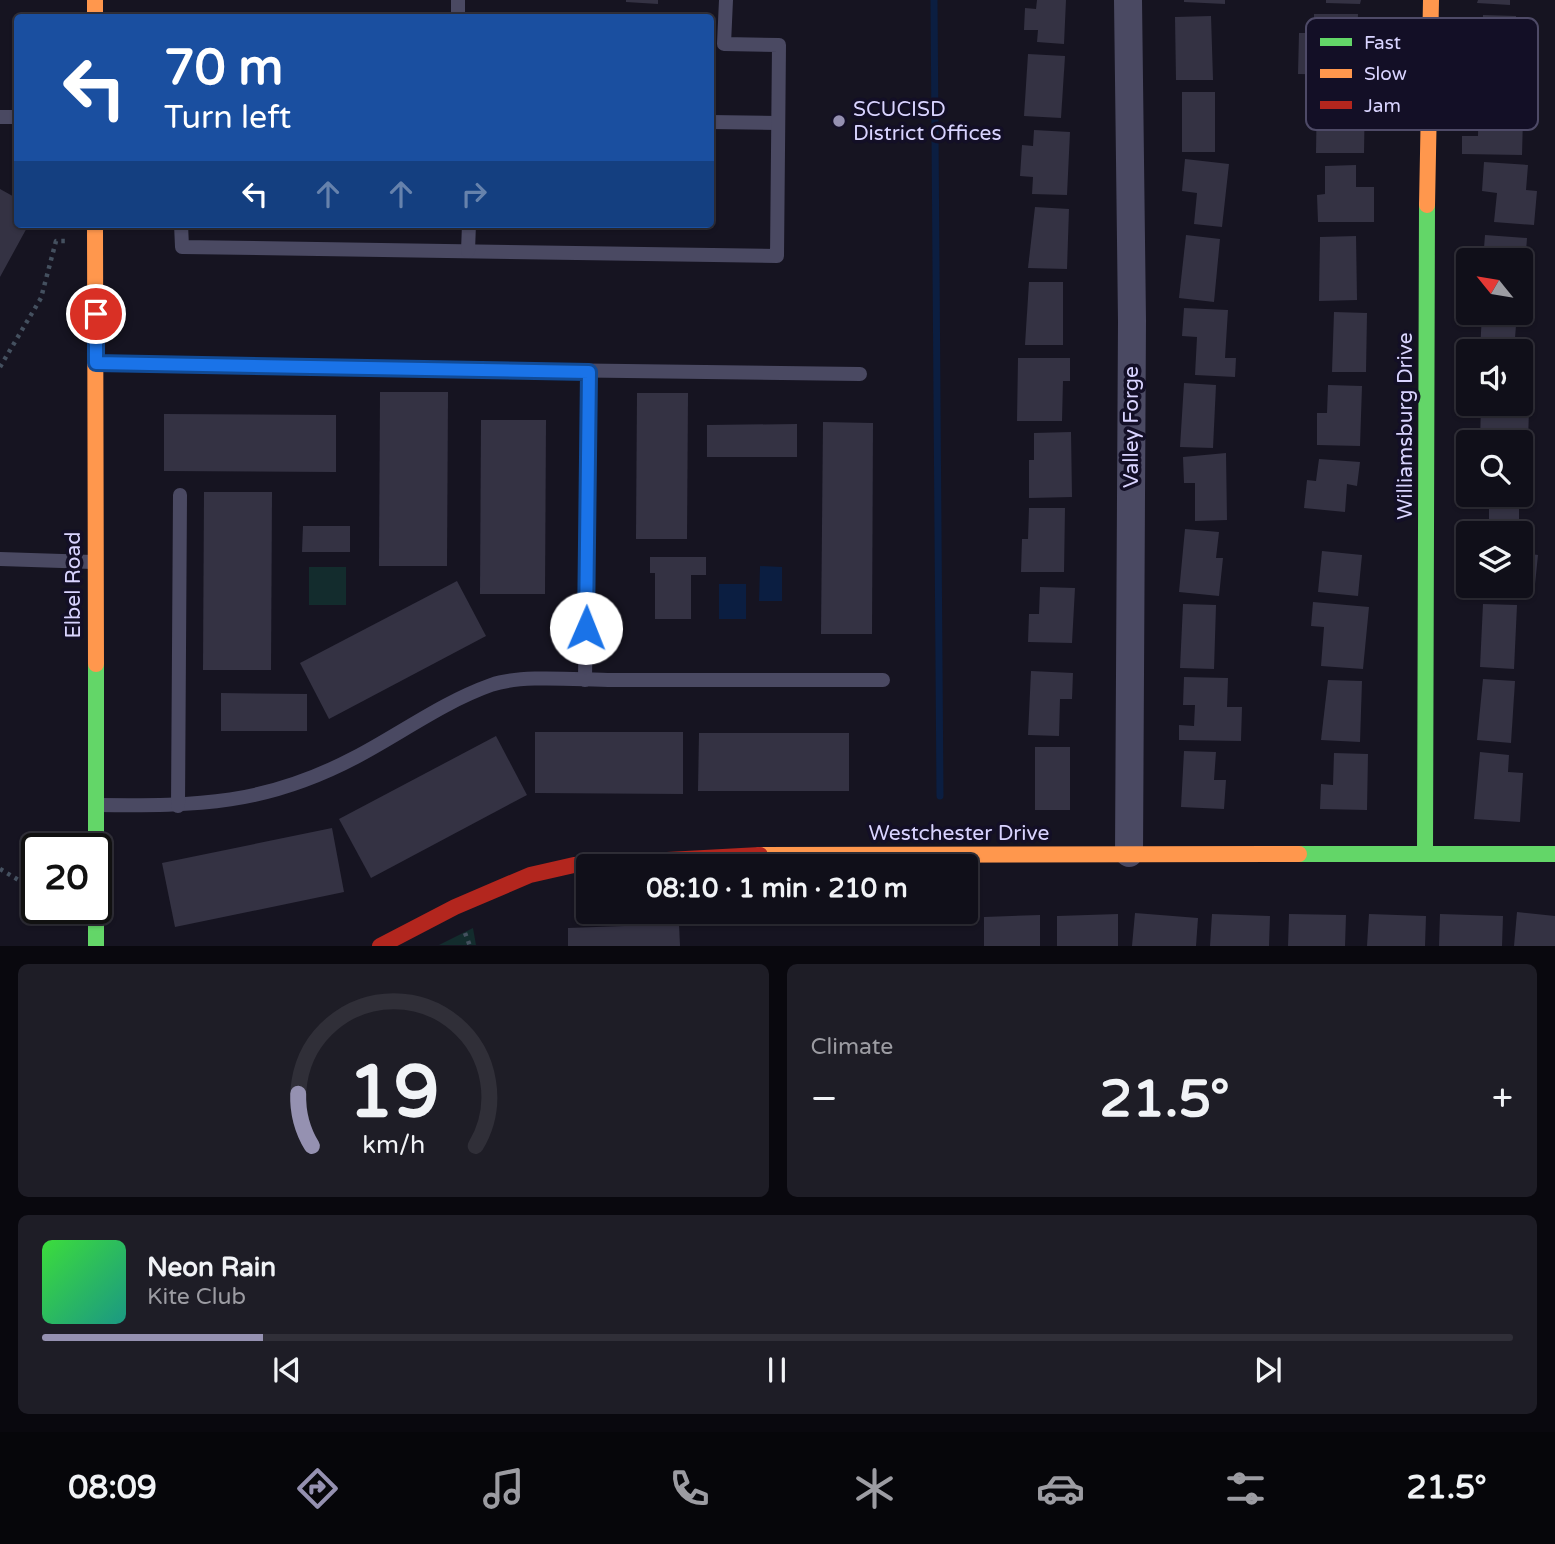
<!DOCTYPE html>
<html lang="en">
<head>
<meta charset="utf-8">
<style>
	:root { --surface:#100f19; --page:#1e1d26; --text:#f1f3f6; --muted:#9c9ca2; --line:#302f38; --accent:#9591b1 }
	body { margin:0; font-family:"Varela Round",sans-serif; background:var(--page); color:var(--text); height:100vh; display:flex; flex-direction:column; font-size:26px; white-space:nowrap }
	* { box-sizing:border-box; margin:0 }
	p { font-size:23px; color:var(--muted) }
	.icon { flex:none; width:38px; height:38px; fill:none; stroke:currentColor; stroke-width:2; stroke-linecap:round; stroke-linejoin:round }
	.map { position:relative; height:946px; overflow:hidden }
	.drawer { display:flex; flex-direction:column; gap:18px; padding:18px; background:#09080e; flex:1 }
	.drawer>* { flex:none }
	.banner { position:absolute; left:14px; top:14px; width:700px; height:214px; border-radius:7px; box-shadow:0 2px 5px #0004,0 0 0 2px var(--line); background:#1a4fa0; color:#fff; overflow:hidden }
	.needle { width:46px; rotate:300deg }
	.buttons { position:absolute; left:1456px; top:248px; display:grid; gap:14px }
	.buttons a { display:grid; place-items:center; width:77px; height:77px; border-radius:7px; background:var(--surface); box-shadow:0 2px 5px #0004,0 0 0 2px var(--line); font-size:35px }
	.speed { position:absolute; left:21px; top:833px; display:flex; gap:14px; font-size:35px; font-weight:700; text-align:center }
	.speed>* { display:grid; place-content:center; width:91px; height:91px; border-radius:50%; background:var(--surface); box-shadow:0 2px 5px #0004,0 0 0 2px var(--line); line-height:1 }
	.speed .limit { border:4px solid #111; border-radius:10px; background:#fff; color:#111 }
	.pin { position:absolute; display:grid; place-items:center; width:60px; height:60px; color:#fff; margin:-30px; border:4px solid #fff; border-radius:50%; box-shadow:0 2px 7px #0007 }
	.me { position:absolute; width:77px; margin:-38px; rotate:1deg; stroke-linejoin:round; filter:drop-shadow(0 0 5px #0008) }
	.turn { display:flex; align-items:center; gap:24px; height:147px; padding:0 35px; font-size:32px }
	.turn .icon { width:91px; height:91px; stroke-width:2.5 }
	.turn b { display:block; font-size:49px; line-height:60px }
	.lanes { display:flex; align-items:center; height:66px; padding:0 35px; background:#0003; justify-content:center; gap:35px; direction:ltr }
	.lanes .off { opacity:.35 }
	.big { font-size:52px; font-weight:700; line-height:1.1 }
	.drawer .card { flex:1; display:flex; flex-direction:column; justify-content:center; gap:10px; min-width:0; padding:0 24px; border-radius:10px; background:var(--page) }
	.drawer .dial { align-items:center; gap:0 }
	.dial svg { height:182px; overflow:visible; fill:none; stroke:var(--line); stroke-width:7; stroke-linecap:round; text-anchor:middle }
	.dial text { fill:var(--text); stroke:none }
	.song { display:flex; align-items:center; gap:21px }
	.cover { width:84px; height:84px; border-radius:10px; background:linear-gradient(135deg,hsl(120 70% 55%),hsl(170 70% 35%)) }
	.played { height:7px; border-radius:4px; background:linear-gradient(90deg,var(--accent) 15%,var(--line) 15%) }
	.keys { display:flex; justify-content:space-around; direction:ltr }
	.heat { display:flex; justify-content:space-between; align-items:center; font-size:38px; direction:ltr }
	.drawer .tiles { flex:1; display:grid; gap:18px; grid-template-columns:1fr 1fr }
	.card:last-child { grid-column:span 2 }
	.trip { position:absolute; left:576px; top:854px; width:402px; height:70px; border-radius:7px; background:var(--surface); box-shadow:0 2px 5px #0004,0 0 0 2px var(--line); font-weight:700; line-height:70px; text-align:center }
	.dock { display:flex; height:112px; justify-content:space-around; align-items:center; background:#06060a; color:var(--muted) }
	.dock .icon { width:49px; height:49px }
	.dock .active { color:var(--accent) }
	.dock b { font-size:32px; color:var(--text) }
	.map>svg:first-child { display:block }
</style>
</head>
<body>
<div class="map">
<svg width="1555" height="946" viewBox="0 0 1555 946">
	<rect width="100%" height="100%" fill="#161421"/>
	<!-- green -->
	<g fill="#132c2d">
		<rect x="309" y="567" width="37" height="38"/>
		<path d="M473,928L476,945H439Z"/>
	</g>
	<!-- water -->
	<g fill="#0b1e41">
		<path d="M760,566L782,567V601H759Z"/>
		<rect x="719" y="584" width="27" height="35"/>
	</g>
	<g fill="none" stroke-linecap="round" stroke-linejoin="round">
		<!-- stream -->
		<path stroke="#0b1e41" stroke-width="7" d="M934,0L940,796"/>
	</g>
	<!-- building -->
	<g fill="#343243">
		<path d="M626,0H658V4L626,2Z"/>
		<path d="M1037,0H1066L1064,44L1037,42L1038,30H1024L1025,8L1036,9Z"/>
		<path d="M1184,0H1225V4L1184,2Z"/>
		<path d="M1326,0H1361L1360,4L1326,3Z"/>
		<path d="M1478,0H1510V5L1477,3Z"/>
		<path d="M1314,14H1358L1357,39H1349L1348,75L1298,74L1299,33H1314Z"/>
		<path d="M1483,15L1516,16V35H1536L1535,80L1471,79L1472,57L1481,58Z"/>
		<path d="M1211,16L1213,80H1176L1175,17Z"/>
		<path d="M1028,54L1065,56L1061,118L1024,116Z"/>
		<path d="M1479,89H1511V118H1523L1522,155L1462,154V136H1478Z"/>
		<path d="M1317,90H1365L1364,153H1316Z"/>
		<rect x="1182" y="92" width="33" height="60"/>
		<path d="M1034,130L1070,132L1067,195L1032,194L1033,177L1020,176L1022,145L1033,146Z"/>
		<path d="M1185,159L1229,164L1222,227L1194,224L1197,193L1182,191Z"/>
		<path d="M1484,162L1528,165L1526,190L1537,191L1534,225L1494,222L1497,193L1482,191Z"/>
		<path d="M1356,165V187H1374V222H1318L1317,195L1325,194V166Z"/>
		<path d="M0,189L18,199V224H29L0,277Z"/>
		<path d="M1035,207L1069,209L1067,269L1028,268Z"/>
		<path d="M1186,235L1220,239L1214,302L1179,298Z"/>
		<path d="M1485,235L1527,238L1523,293L1521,261H1483Z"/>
		<path d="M1356,236L1357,300L1319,301L1320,237Z"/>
		<path d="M1029,282H1063V345H1025Z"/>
		<path d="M1184,308L1228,310L1225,358H1236L1235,377L1195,375L1197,337L1182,336Z"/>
		<path d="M1334,312L1367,313L1366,372H1332Z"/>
		<path d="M1482,313H1517L1515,338L1527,339L1525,374H1521V352H1480Z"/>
		<path d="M1018,358H1070V381H1063L1062,421H1017Z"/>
		<path d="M1184,383L1216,385L1213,448L1180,447Z"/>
		<path d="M1328,385L1362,386L1360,446L1317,445V413H1327Z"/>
		<path d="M380,392H448L447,566H379Z"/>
		<path d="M637,393H688L687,539H636Z"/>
		<path d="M1481,404L1529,407L1528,444L1480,442Z"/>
		<path d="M164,414L336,415V472L164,471Z"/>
		<path d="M481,420H546L545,594H480Z"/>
		<path d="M823,422L873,423L872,634H821Z"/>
		<path d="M797,424V457H707V425Z"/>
		<path d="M1071,432L1072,497L1029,498V460H1034V433Z"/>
		<path d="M1226,453L1227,520L1195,521V483H1184L1183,457Z"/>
		<path d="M1319,459L1360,462L1357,486L1347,484L1345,512L1304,508L1307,480L1316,481Z"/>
		<path d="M204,492H272L271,670H203Z"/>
		<rect x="1489" y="495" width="30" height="25"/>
		<path d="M1029,508H1065L1064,572H1021L1022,539H1028Z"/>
		<path d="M303,526H350V552H302Z"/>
		<path d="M1185,529L1219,532L1216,558H1223L1219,596L1179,592Z"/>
		<path d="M1484,529L1526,532L1524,553L1538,555L1534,594L1493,590L1494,586H1521V533L1484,534Z"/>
		<path d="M1322,551L1362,555L1358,596L1318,592Z"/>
		<path d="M650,557H706V575H691V619H655V573H650Z"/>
		<path d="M457,581L486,636L329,719L300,663Z"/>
		<path d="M1040,587L1075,588L1072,643L1028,642L1029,614H1039Z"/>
		<path d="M1313,602L1369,607L1363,669L1321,666L1324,627L1311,626Z"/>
		<path d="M1183,604L1216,605L1214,669L1180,668Z"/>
		<path d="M1483,604L1517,605L1514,669L1480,667Z"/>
		<path d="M1031,671L1073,673L1072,699H1060L1059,736L1028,735Z"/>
		<path d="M1184,677L1228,678L1227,707H1242L1241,741L1179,740V725L1194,726L1195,705H1183Z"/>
		<path d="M1483,679L1515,681L1511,743L1477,740Z"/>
		<path d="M1328,680L1362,681L1360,742L1321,740Z"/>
		<path d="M221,693L307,694V731H221Z"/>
		<path d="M535,732H683V794L535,793Z"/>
		<path d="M699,733H849V791H698Z"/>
		<path d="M496,736L527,795L371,878L339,819Z"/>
		<rect x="1035" y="747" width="35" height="63"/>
		<path d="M1184,751L1216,752L1214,780H1226L1224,809L1181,807Z"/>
		<path d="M1480,752L1509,755L1508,772L1523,773L1520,822L1474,819Z"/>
		<path d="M1334,753L1368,754L1367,810L1320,809L1321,784L1333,785Z"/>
		<path d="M332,828L344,892L175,927L162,863Z"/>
		<path d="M1517,912L1555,916V946H1514Z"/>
		<path d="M1135,913L1198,918L1196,946H1132Z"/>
		<path d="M1118,914V946H1057V916Z"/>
		<path d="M1212,914L1270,916L1269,946H1210Z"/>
		<path d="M1289,914L1346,915L1345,946H1288Z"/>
		<path d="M1369,914L1426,916L1425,946H1367Z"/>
		<path d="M1440,914L1503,916L1502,946H1439Z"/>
		<path d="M1040,915V946H984V917Z"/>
		<path d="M679,924L680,946H568V928Z"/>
	</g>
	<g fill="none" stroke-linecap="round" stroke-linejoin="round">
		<!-- path -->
		<g stroke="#44505f" stroke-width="4.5" stroke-dasharray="3.5 5" stroke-linecap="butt">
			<path d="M0,367L41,298L56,241H66"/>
			<path d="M0,869L37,891"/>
			<path d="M465,933L470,946"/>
		</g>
		<!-- lane -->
		<g stroke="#4a4962" stroke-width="14">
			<path d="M458,18V0"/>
			<path d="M0,117H18"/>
			<path d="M710,122L778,123"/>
			<path d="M181,224L182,247L777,256L779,45L724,44L726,0"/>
			<path d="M468,251L469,224"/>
			<path d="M97,364L860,374"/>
			<path d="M0,559L93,562"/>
			<path d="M585,680L589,372"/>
			<path d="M99,805C198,806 265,805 356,757C400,734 443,702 491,685C523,674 578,680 613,680C703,680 793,680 883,680"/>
			<path d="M178,806L180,495"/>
		</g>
		<!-- street -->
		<path stroke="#4a4962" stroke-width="28" d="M1128,0L1132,321L1129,853"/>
		<!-- fast -->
		<g stroke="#63d668" stroke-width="16">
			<path d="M96,664V946"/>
			<path d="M1425,853L1427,205"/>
			<path d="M1299,854H1555"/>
		</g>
		<!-- slow -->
		<g stroke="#ff974d" stroke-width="16">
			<path d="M95,0V18"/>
			<path d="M1427,205L1431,0"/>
			<path d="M95,224L96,664"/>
			<path d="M760,855L1299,854"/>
		</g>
		<!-- jam -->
		<path stroke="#b3261e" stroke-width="16" d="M380,946L455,907L530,875L574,865L760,855"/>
	</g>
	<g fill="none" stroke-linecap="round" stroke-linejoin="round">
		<defs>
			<path id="route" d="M96,314V363L589,372L586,628"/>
		</defs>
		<!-- route casing -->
		<use href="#route" stroke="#114b97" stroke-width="18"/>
		<!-- route -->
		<use href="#route" stroke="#1a73e8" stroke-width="12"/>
	</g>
	<!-- markers -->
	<circle fill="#9591b1" stroke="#130f26" stroke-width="2.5" cx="839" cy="121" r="7"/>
	<g text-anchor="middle" stroke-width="7" stroke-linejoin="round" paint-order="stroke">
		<!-- poi labels -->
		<g font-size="21" fill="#d9d4ff" stroke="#130f26" text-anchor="start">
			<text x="853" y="116">SCUCISD<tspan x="853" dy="24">District Offices</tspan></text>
		</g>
		<!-- street labels -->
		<g font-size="21" fill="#d9d4ff" stroke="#130f26">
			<text transform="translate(1405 426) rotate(-90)" y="7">Williamsburg Drive</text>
			<text transform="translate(1131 427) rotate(-90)" y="7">Valley Forge</text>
			<text transform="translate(73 585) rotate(-90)" y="7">Elbel Road</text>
			<text x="959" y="840">Westchester Drive</text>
		</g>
	</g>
	<!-- legend -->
	<rect x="1306" y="18" width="232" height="112" rx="10" fill="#130f26" stroke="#4e4a67" stroke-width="2"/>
	<rect x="1320" y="38" width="32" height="8" fill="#63d668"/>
	<rect x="1320" y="69" width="32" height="9" fill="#ff974d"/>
	<rect x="1320" y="101" width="32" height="8" fill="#b3261e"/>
	<g font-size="19" fill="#d9d4ff">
		<text x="1364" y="49">Fast</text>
		<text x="1364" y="80">Slow</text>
		<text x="1364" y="112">Jam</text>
	</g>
</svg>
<div class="buttons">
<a><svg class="needle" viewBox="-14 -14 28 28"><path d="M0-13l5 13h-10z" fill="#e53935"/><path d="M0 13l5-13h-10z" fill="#9c9ca2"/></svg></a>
<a><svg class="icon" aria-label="sound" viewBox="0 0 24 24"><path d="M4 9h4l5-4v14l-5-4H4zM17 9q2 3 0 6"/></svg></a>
<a><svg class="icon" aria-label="search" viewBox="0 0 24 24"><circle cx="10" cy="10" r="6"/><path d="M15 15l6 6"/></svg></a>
<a><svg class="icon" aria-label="layers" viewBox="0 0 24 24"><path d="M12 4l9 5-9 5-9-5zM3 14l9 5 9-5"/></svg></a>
</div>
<div class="speed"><div class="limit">20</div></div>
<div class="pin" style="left:96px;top:314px;background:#d93025"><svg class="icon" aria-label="arrive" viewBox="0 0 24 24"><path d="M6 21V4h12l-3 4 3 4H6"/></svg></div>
<svg class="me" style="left:586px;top:628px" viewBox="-20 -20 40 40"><circle r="19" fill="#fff"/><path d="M0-13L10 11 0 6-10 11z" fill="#1a73e8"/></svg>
<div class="trip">08:10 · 1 min · 210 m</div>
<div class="banner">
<div class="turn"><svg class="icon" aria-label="left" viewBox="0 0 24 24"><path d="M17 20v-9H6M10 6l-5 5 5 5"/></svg><div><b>70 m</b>Turn left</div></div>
<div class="lanes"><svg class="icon" aria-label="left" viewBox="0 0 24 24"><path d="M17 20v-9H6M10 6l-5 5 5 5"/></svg><svg class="icon off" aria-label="ahead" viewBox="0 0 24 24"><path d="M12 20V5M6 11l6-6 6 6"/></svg><svg class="icon off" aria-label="ahead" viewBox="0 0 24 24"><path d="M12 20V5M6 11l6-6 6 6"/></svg><svg class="icon off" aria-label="right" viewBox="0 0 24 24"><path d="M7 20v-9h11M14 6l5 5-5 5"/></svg></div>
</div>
</div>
<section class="drawer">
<div class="tiles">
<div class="card dial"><svg viewBox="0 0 100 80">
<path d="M14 69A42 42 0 1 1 86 69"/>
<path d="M14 69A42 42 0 0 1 8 46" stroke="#9591b1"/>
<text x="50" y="56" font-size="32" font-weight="700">19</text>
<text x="50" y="72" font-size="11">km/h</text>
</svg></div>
<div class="card"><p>Climate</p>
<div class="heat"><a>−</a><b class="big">21.5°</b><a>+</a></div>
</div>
<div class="card">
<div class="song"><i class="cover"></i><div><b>Neon Rain</b><p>Kite Club</p></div></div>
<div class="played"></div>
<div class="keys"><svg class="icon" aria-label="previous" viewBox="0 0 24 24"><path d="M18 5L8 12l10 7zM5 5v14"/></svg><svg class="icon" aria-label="pause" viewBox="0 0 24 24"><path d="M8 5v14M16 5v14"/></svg><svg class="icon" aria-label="next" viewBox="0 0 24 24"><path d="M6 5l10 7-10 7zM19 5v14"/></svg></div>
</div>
</div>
</section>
<nav class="dock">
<b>08:09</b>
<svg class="icon active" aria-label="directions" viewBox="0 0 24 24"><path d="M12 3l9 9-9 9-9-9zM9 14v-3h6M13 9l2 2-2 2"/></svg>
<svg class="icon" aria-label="music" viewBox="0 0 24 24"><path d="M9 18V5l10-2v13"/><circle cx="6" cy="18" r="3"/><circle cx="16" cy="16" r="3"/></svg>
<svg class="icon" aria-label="phone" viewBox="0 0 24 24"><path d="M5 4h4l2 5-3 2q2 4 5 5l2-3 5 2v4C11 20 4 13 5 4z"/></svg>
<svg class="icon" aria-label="climate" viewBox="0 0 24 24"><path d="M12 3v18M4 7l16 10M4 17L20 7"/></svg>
<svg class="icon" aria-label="car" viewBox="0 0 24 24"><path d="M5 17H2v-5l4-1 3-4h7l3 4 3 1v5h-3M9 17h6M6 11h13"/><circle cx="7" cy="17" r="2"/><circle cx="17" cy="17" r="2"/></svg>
<svg class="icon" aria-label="filters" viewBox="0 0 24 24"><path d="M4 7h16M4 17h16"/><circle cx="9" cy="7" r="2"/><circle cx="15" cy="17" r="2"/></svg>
<b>21.5°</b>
</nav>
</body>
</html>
